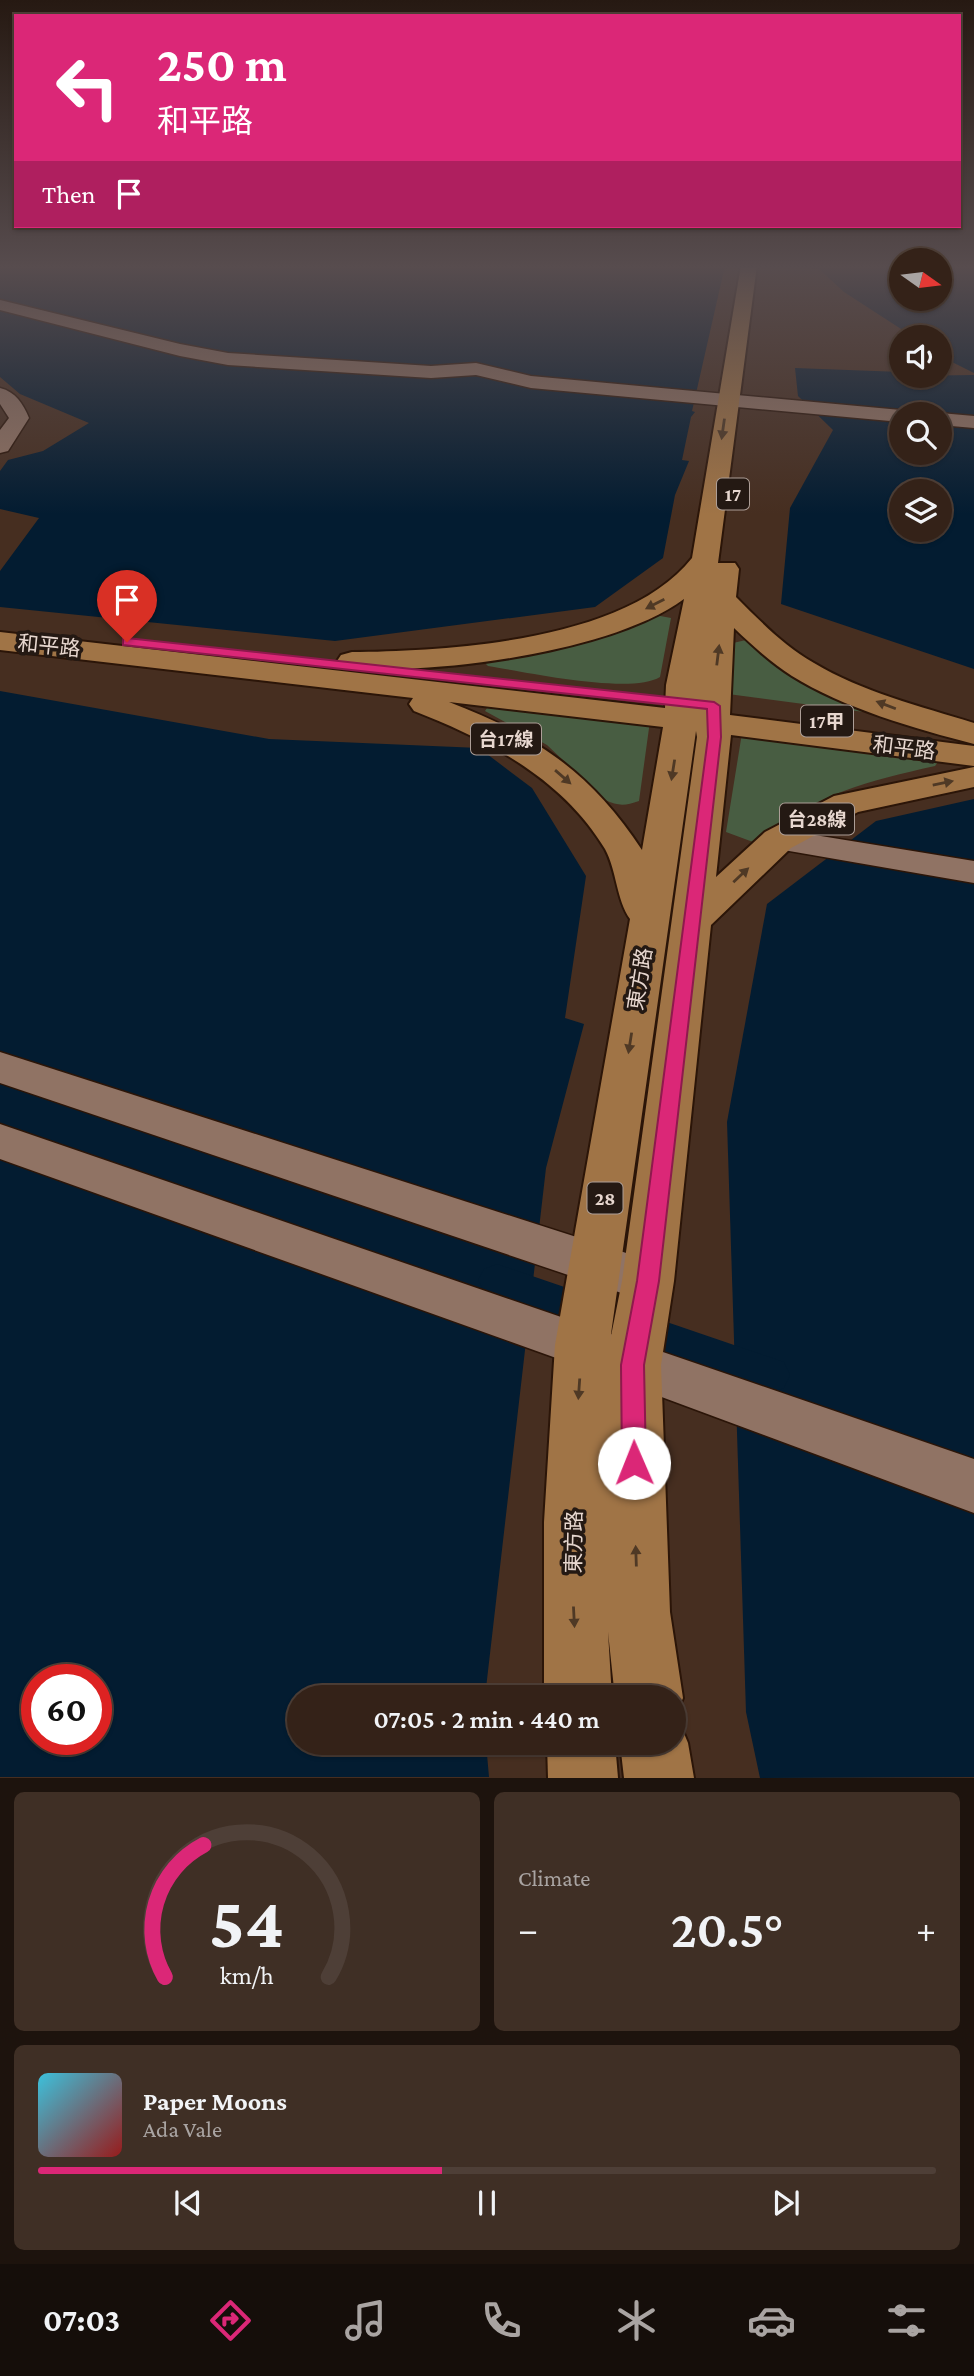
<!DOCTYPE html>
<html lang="en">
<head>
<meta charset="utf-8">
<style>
	:root { --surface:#342218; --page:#3f2f25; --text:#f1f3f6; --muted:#a9a4a2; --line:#4e3f37; --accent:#db2777 }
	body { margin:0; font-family:"Crimson Pro","Noto Sans TC",serif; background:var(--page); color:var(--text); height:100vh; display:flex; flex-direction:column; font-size:26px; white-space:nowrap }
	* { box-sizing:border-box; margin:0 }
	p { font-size:23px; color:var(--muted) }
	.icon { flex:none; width:38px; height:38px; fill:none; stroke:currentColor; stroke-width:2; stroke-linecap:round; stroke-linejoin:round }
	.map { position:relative; height:1778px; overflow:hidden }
	.sheet { display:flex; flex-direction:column; gap:14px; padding:14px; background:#1d130d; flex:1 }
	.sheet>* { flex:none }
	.hud { position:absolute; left:14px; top:14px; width:947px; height:214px; border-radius:0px; box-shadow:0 2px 5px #0004,0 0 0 2px var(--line); background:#db2777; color:#fff; overflow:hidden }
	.needle { width:46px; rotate:104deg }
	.tools { position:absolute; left:889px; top:248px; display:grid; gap:14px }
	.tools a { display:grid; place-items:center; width:63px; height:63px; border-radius:50%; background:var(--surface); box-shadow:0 2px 5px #0004,0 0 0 2px var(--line); font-size:35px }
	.speed { position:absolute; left:21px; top:1664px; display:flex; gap:14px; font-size:35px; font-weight:700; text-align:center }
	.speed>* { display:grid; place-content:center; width:91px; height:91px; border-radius:50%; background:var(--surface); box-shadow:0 2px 5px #0004,0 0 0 2px var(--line); line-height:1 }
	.speed .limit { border:10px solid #d22; background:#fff; color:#111 }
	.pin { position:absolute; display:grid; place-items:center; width:60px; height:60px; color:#fff; margin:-72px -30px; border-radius:50% 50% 50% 0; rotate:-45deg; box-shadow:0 0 7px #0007 }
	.pin .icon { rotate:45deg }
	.me { position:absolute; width:77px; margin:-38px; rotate:359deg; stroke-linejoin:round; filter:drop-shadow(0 0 5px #0008) }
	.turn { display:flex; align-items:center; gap:24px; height:147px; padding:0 28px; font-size:32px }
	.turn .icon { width:91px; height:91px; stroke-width:2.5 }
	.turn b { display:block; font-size:49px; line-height:60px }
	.then { display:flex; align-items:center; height:66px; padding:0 28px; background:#0003; gap:14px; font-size:26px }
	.big { font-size:52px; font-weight:600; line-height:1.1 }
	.sheet .card { flex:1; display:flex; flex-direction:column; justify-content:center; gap:10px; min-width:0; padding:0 24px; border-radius:10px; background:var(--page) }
	.sheet .dial { align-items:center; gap:0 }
	.dial svg { height:182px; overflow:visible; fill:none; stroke:var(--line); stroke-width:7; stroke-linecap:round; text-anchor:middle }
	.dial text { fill:var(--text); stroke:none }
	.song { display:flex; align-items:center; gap:21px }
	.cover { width:84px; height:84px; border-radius:10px; background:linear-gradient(135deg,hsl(190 70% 55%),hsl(0 70% 35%)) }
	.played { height:7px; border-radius:4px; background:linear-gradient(90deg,var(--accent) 45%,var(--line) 45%) }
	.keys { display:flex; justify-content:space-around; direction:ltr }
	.heat { display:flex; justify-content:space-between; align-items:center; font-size:38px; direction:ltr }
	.sheet .tiles { flex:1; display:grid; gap:14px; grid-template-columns:1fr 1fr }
	.card:last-child { grid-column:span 2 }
	.trip { position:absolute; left:287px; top:1685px; width:399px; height:70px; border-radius:35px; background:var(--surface); box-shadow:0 2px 5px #0004,0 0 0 2px var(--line); font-weight:600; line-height:70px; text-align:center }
	.tab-bar { display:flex; height:112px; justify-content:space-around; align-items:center; background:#150e0a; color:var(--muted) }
	.tab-bar .icon { width:49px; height:49px }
	.tab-bar .selected { color:var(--accent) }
	.tab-bar b { font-size:32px; color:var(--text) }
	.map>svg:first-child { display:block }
</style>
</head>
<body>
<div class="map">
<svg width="974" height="1778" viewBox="0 0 974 1778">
	<rect width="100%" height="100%" fill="#462e20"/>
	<!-- green -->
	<g fill="#485d42">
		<path d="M655,615L671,618L660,677C631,695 525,672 488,666L483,661Z"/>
		<path d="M746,640L801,675L874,707L864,712L728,694L733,643Z"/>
		<path d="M491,702L650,721L639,801C625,806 618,806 605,800L547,745L485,711Z"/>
		<path d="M742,733L941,758L935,766C863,782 813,796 753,842L726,832Z"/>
	</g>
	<!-- water -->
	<g fill="#031c31" fill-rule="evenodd">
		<path d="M0,265H730L724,270L692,411L695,412L691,417L682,460L689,461L675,495L663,558L595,607L335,641L0,607V571L39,518L0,509V471L8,460L43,451L89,423L20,394L0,377Z"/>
		<path d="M787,265H901V299H940V265H974V373L940,356V338H915L844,292L819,269Z"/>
		<path d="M795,368L901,372V376L974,375V669L781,604L790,508L833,430L798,396ZM901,415H940V453H901ZM901,492H940V530H901Z"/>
		<path d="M0,691L269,739L479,748L532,788L586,876L565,1018L584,1024L546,1168L485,1697L299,1698V1743H486L489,1777H0ZM37,1680H96V1740H37Z"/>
		<path d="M974,799V1777L760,1778L746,1712L727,1122L767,904L876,821Z"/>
	</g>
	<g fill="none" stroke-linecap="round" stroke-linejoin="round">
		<!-- canal -->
		<path fill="#031c31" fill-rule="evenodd" d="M497,1264L784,1362L790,1375L784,1388L770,1393L484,1291L478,1280L484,1269Z"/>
		<defs>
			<g id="minor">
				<path d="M0,300L180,344L228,353L431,366L476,363L531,376L901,410L910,415H901V422L531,388L476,375L431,378L228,365L180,356L0,310Z"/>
				<path d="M0,388C16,392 23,404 29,418L8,451L0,453V430L9,418L0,404Z"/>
				<path d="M940,413L974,416V428L940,425V415H933Z"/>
				<path d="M778,829L974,861V883L766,847L760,840L766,833Z"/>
				<path d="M0,1052L648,1260L666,1266L673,1281L666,1296L648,1302L0,1083Z"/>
				<path d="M0,1124L974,1459V1513L570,1363L0,1159Z"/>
			</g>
			<g id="major">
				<path d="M741,265H757L718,563H735L739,569L736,597C760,621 784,646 814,663C862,692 920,706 974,723V744C916,729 843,708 792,676C771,663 752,645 734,628L730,715L974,746V766L731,735L716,877L765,832L834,796L974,767V787L858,812L791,848L711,925L674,1281L661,1365L670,1612L683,1698L675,1717L678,1719L688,1743L694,1778H624L620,1743H674V1698H615L608,1632L612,1698H544V1522L555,1345L630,919C616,899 617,871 605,849C562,778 488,740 414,711L409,704L413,698L0,650V632L665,708L666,685L684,599C620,646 484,666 405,669C384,670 362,673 341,667L337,661L341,655L352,652C450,651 627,641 692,558ZM449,702L663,727L642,850C591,772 535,735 449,702ZM696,731L697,737L622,1281L610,1341Z"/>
				<path d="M547,1743H615L618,1778H548Z"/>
			</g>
		</defs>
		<!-- minor casing -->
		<use href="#minor" stroke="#2b1508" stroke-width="3"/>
		<!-- major casing -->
		<use href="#major" stroke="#2b1508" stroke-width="4"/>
		<!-- minor -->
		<use href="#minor" fill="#907364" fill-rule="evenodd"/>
		<!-- major -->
		<use href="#major" fill="#a07446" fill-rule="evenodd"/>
	</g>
	<!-- one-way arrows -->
	<defs><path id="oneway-solid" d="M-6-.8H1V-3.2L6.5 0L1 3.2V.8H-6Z" transform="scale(1.75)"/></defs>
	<g fill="#4f3925">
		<use href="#oneway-solid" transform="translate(723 429) rotate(98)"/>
		<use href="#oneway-solid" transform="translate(655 604) rotate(153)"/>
		<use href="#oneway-solid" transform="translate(718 655) rotate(-83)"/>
		<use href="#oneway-solid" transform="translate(886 705) rotate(-159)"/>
		<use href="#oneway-solid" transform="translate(673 770) rotate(99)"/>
		<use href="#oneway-solid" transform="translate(563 777) rotate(41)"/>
		<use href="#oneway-solid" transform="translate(943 783) rotate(-12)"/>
		<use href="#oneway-solid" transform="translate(741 875) rotate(-43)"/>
		<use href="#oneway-solid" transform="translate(630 1043) rotate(99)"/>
		<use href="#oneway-solid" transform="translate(579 1389) rotate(94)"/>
		<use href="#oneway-solid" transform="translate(636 1556) rotate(-92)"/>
		<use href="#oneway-solid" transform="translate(574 1617) rotate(87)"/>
	</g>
	<!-- sky -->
	<linearGradient id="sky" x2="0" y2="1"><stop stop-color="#261912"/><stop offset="0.52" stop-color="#574c4e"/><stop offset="1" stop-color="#574c4e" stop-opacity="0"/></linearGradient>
	<rect width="974" height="514" fill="url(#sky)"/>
	<!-- route -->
	<path fill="#db2777" stroke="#8e194d" stroke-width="2" d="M127,638L714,702L720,706L721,737L659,1281L644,1365L646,1463L642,1471L634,1475L625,1471L622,1463L621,1365L637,1281L708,737L707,709L123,645V639Z"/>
	<g text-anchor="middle" stroke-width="7" stroke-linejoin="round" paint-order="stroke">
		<!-- shield labels -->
		<g fill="#241913" stroke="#ac9e97" stroke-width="2">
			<rect x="717" y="478.5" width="32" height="31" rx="5"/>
			<rect x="801" y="705.5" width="52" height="31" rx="5"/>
			<rect x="471" y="723.5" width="70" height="31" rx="5"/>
			<rect x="780" y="803.5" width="74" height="31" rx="5"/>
			<rect x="587.5" y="1182.5" width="35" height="31" rx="5"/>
		</g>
		<g font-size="19" font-weight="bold" fill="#e7d7cf">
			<text x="733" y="501">17</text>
			<text x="827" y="728">17甲</text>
			<text x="506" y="746">台17線</text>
			<text x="817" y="826">台28線</text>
			<text x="605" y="1205">28</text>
		</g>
		<!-- street labels -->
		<g font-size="21" fill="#e7d7cf" stroke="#241913">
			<text transform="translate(49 646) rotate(6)" y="7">和平路</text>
			<text transform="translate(904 748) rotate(7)" y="7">和平路</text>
			<text transform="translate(640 979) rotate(-81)" y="7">東方路</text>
			<text transform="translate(574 1542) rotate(-89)" y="7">東方路</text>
		</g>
	</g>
</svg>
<div class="tools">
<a><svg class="needle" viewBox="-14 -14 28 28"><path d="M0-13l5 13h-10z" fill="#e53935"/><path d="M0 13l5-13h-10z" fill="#a9a4a2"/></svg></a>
<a><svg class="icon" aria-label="sound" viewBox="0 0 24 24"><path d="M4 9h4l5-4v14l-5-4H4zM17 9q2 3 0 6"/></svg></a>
<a><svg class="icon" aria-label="search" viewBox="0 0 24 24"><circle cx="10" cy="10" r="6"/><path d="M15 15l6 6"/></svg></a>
<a><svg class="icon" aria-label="layers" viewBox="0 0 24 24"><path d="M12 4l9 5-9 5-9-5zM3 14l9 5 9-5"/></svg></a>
</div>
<div class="speed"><div class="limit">60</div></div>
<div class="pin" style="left:127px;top:642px;background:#d93025"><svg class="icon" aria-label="arrive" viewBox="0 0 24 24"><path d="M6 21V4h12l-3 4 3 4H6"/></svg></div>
<svg class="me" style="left:634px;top:1463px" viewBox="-20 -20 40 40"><circle r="19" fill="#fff"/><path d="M0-13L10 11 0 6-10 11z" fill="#db2777"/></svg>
<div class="trip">07:05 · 2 min · 440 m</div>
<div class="hud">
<div class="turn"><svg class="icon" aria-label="left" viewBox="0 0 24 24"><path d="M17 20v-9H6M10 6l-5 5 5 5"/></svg><div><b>250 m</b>和平路</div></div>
<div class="then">Then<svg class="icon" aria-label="arrive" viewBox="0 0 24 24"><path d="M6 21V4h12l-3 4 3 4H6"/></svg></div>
</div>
</div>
<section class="sheet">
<div class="tiles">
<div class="card dial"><svg viewBox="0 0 100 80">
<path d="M14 69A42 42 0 1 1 86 69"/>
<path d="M14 69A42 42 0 0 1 31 11" stroke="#db2777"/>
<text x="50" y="56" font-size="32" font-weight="700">54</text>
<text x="50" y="72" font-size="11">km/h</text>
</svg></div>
<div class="card"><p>Climate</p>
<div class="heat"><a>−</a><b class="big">20.5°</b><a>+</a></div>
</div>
<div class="card">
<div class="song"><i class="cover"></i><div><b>Paper Moons</b><p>Ada Vale</p></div></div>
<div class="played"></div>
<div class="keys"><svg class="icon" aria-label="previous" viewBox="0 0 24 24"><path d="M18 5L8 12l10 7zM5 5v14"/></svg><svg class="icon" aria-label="pause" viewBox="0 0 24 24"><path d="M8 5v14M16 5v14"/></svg><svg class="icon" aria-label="next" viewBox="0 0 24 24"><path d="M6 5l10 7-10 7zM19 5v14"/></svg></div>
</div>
</div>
</section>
<nav class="tab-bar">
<b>07:03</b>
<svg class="icon selected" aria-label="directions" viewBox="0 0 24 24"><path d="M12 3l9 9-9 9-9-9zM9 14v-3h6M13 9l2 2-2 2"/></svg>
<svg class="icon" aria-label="music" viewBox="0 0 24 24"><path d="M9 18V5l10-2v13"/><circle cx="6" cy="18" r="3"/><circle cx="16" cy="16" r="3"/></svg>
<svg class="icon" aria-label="phone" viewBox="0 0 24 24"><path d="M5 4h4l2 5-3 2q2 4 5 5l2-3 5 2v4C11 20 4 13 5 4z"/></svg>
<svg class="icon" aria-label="climate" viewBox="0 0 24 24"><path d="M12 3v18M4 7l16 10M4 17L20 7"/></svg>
<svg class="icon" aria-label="car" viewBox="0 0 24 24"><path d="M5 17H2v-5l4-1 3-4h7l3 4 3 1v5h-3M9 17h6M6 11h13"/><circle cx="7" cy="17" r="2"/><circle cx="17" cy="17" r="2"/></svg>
<svg class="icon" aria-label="filters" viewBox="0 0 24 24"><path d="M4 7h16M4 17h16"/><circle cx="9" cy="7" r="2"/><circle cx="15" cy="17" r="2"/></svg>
</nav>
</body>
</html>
